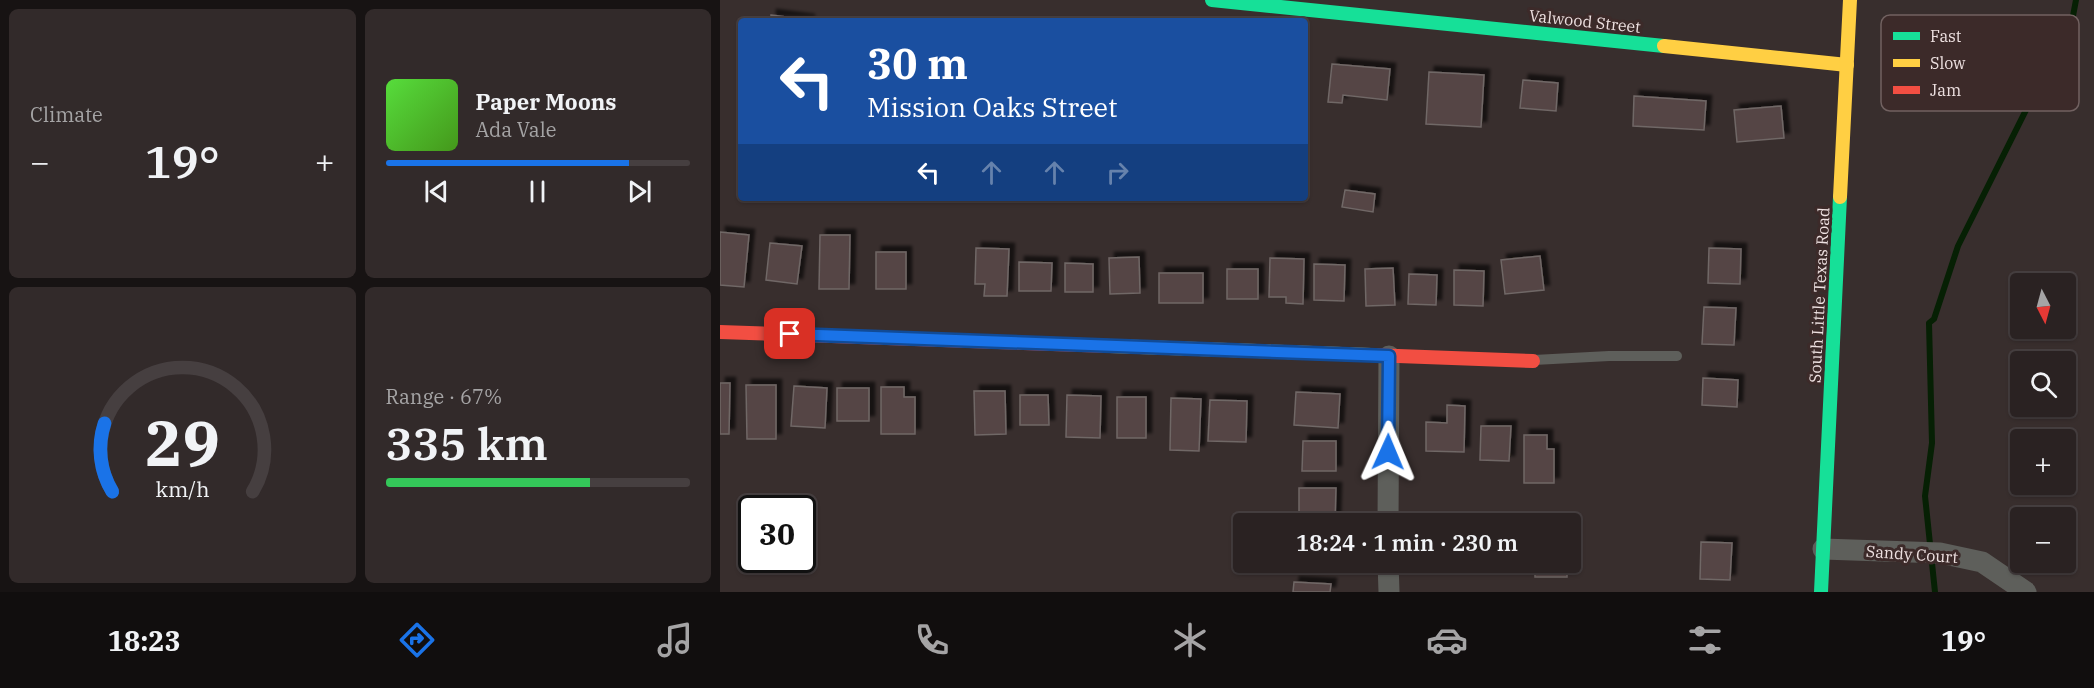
<!DOCTYPE html>
<html lang="en">
<head>
<meta charset="utf-8">
<style>
	:root { --surface:#2a2222; --page:#322a2a; --text:#f1f3f6; --muted:#a5a4a5; --line:#463f40; --accent:#1a73e8 }
	body { margin:0; font-family:"IBM Plex Serif",serif; background:var(--page); color:var(--text); height:100vh; display:flex; flex-direction:column; font-size:22px; white-space:nowrap }
	* { box-sizing:border-box; margin:0 }
	p { font-size:20px; color:var(--muted) }
	.icon { flex:none; width:33px; height:33px; fill:none; stroke:currentColor; stroke-width:2; stroke-linecap:round; stroke-linejoin:round }
	.map { position:relative; flex:1; overflow:hidden }
	.panel { display:flex; flex-direction:column; gap:9px; padding:9px; background:#171313; width:720px }
	.panel>* { flex:none }
	.top-card { position:absolute; left:18px; top:18px; width:570px; height:183px; border-radius:6px; box-shadow:0 2px 4px #0004,0 0 0 2px var(--line); background:#1a4fa0; color:#fff; overflow:hidden }
	.needle { width:39px; rotate:174deg }
	.fabs { position:absolute; left:1290px; top:273px; display:grid; gap:12px }
	.fabs a { display:grid; place-items:center; width:66px; height:66px; border-radius:6px; background:var(--surface); box-shadow:0 2px 4px #0004,0 0 0 2px var(--line); font-size:30px }
	.speed { position:absolute; left:18px; top:495px; display:flex; gap:12px; font-size:30px; font-weight:700; text-align:center }
	.speed>* { display:grid; place-content:center; width:78px; height:78px; border-radius:50%; background:var(--surface); box-shadow:0 2px 4px #0004,0 0 0 2px var(--line); line-height:1 }
	.speed .limit { border:3px solid #111; border-radius:9px; background:#fff; color:#111 }
	.pin { position:absolute; display:grid; place-items:center; width:51px; height:51px; color:#fff; margin:-26px; border-radius:12px; box-shadow:0 3px 9px #0006 }
	.me { position:absolute; width:66px; margin:-33px; rotate:1deg; stroke-linejoin:round; filter:drop-shadow(0 0 4px #0008) }
	.turn { display:flex; align-items:center; gap:21px; height:126px; padding:0 30px; font-size:27px }
	.turn .icon { width:78px; height:78px; stroke-width:2.5 }
	.turn b { display:block; font-size:42px; line-height:51px }
	.lanes { display:flex; align-items:center; height:57px; padding:0 30px; background:#0003; justify-content:center; gap:30px; direction:ltr }
	.lanes .off { opacity:.35 }
	.big { font-size:45px; font-weight:600; line-height:1.1 }
	.panel .card { flex:1; display:flex; flex-direction:column; justify-content:center; gap:9px; min-width:0; padding:0 21px; border-radius:9px; background:var(--page) }
	.panel .dial { align-items:center; gap:0 }
	.dial svg { height:156px; overflow:visible; fill:none; stroke:var(--line); stroke-width:7; stroke-linecap:round; text-anchor:middle }
	.dial text { fill:var(--text); stroke:none }
	.song { display:flex; align-items:center; gap:18px }
	.cover { width:72px; height:72px; border-radius:9px; background:linear-gradient(135deg,hsl(110 70% 55%),hsl(100 70% 35%)) }
	.played { height:6px; border-radius:3px; background:linear-gradient(90deg,var(--accent) 80%,var(--line) 80%) }
	.keys { display:flex; justify-content:space-around; direction:ltr }
	.heat { display:flex; justify-content:space-between; align-items:center; font-size:33px; direction:ltr }
	.charge { height:9px; border-radius:4px; background:linear-gradient(90deg,#34c759 67%,var(--line) 0) }
	.panel .tiles { flex:1; display:grid; gap:9px; grid-template-columns:repeat(2,1fr) }
	.trip { position:absolute; left:513px; top:513px; width:348px; height:60px; border-radius:6px; background:var(--surface); box-shadow:0 2px 4px #0004,0 0 0 2px var(--line); font-weight:600; line-height:60px; text-align:center }
	.tabs { display:flex; height:96px; justify-content:space-around; align-items:center; background:#110e0e; color:var(--muted) }
	.tabs .icon { width:42px; height:42px }
	.tabs .selected { color:var(--accent) }
	.tabs b { font-size:27px; color:var(--text) }
	main { display:flex; flex:1; min-height:0 }
	.map>svg:first-child { display:block }
</style>
</head>
<body>
<main>
<section class="panel">
<div class="tiles">
<div class="card"><p>Climate</p>
<div class="heat"><a>−</a><b class="big">19°</b><a>+</a></div>
</div>
<div class="card">
<div class="song"><i class="cover"></i><div><b>Paper Moons</b><p>Ada Vale</p></div></div>
<div class="played"></div>
<div class="keys"><svg class="icon" aria-label="previous" viewBox="0 0 24 24"><path d="M18 5L8 12l10 7zM5 5v14"/></svg><svg class="icon" aria-label="pause" viewBox="0 0 24 24"><path d="M8 5v14M16 5v14"/></svg><svg class="icon" aria-label="next" viewBox="0 0 24 24"><path d="M6 5l10 7-10 7zM19 5v14"/></svg></div>
</div>
<div class="card dial"><svg viewBox="0 0 100 80">
<path d="M14 69A42 42 0 1 1 86 69"/>
<path d="M14 69A42 42 0 0 1 10 34" stroke="#1a73e8"/>
<text x="50" y="56" font-size="32" font-weight="700">29</text>
<text x="50" y="72" font-size="11">km/h</text>
</svg></div>
<div class="card"><p>Range · 67%</p><b class="big">335 km</b><div class="charge"></div></div>
</div>
</section>
<div class="map">
<svg width="1374" height="592" viewBox="0 0 1374 592">
	<defs>
		<filter id="shadow"><feDropShadow dx="5.5" dy="-5.5" stdDeviation="1.5" flood-color="#0009"/></filter>
	</defs>
	<rect width="100%" height="100%" fill="#382e2d"/>
	<g fill="none" stroke-linecap="round" stroke-linejoin="round">
		<!-- stream -->
		<path stroke="#062004" stroke-width="6" d="M1215,592L1205,496L1212,443L1209,323L1214,319L1238,246L1353,16L1356,0"/>
	</g>
	<!-- building -->
	<g fill="#544545" stroke="#706766" stroke-width="1.5" filter="url(#shadow)">
		<path d="M51,15L89,20V21H51Z"/>
		<path d="M612,64L670,69L667,100L623,95L622,103L608,102Z"/>
		<path d="M709,72L764,75L761,127L706,124Z"/>
		<path d="M803,80L838,83L836,111L800,108Z"/>
		<path d="M914,96L986,101L984,130L913,126Z"/>
		<path d="M1061,106L1064,138L1017,142L1014,110Z"/>
		<path d="M625,190L655,194L653,212L622,207Z"/>
		<path d="M0,232L29,235L24,287L0,285Z"/>
		<path d="M100,235H130L129,289H99Z"/>
		<path d="M50,243L82,246L77,284L46,280Z"/>
		<path d="M256,248L289,249L287,296H264L265,284H255Z"/>
		<path d="M989,248L1021,249L1020,284L988,283Z"/>
		<rect x="156" y="252" width="30" height="37"/>
		<path d="M820,256L824,290L785,294L781,260Z"/>
		<path d="M419,257L420,293L390,294L389,258Z"/>
		<path d="M550,258L584,259L583,304L566,303V297H549Z"/>
		<path d="M299,262L332,263L331,291H299Z"/>
		<path d="M345,263L373,264V292H345Z"/>
		<path d="M594,264L625,265L624,301L594,300Z"/>
		<path d="M673,268L675,305L646,306L645,269Z"/>
		<rect x="507" y="269" width="31" height="30"/>
		<path d="M734,270L764,271L763,306L734,305Z"/>
		<rect x="439" y="273" width="44" height="30"/>
		<path d="M689,274L717,275L716,305L688,304Z"/>
		<path d="M984,307L1016,308L1014,345L982,344Z"/>
		<path d="M983,378L1018,380L1017,407L982,405Z"/>
		<path d="M0,383H10L9,434H0Z"/>
		<path d="M26,385H56V439H27Z"/>
		<path d="M74,386L107,388L105,428L71,426Z"/>
		<path d="M161,387H184V397H195V434H161Z"/>
		<rect x="117" y="388" width="32" height="33"/>
		<path d="M254,391H285L286,434L255,435Z"/>
		<path d="M576,392L620,394L618,428L574,425Z"/>
		<path d="M300,395H328L329,425H300Z"/>
		<path d="M347,395L381,396L380,438L346,437Z"/>
		<rect x="397" y="397" width="29" height="41"/>
		<path d="M451,398L481,399L479,451L450,450Z"/>
		<path d="M490,400L527,401L526,442L488,441Z"/>
		<path d="M727,405L745,406L744,452L706,451V422L727,423Z"/>
		<path d="M761,426H791L789,461L760,460Z"/>
		<path d="M804,435H827V449H834V483H804Z"/>
		<path d="M583,441H616V471H582Z"/>
		<path d="M579,488H616L615,522H579Z"/>
		<path d="M846,522V524H814V523Z"/>
		<path d="M981,542L1012,543L1010,580L980,579Z"/>
		<path d="M584,562H614L613,566L584,565Z"/>
		<path d="M710,562H741V570L710,569Z"/>
		<path d="M766,562H796V571L766,572Z"/>
		<rect x="815" y="562" width="32" height="15"/>
		<path d="M574,582L611,584L610,592H573Z"/>
	</g>
	<g fill="none" stroke-linecap="round" stroke-linejoin="round">
		<!-- lane -->
		<path stroke="#5e5f5b" stroke-width="10" d="M814,360L889,356H957"/>
		<!-- street -->
		<g stroke="#5e5f5b" stroke-width="21">
			<path d="M668,524L669,356"/>
			<path d="M1103,549L1220,553L1262,562L1306,592"/>
			<path d="M668,562L669,592"/>
		</g>
		<!-- fast -->
		<g stroke="#16e098" stroke-width="14">
			<path d="M492,0L944,46"/>
			<path d="M1101,592L1120,197"/>
		</g>
		<!-- slow -->
		<g stroke="#ffcf43" stroke-width="14">
			<path d="M944,46L1127,65"/>
			<path d="M1120,197L1130,0"/>
			<path d="M390,346L651,355"/>
		</g>
		<!-- jam -->
		<g stroke="#f24e42" stroke-width="14">
			<path d="M0,332L390,346"/>
			<path d="M651,355L813,361"/>
		</g>
	</g>
	<g fill="none" stroke-linecap="round" stroke-linejoin="round">
		<defs>
			<path id="route" d="M70,334L669,356L668,452"/>
		</defs>
		<!-- route casing -->
		<use href="#route" stroke="#114b97" stroke-width="15"/>
		<!-- route -->
		<use href="#route" stroke="#1a73e8" stroke-width="10"/>
	</g>
	<g text-anchor="middle" stroke-width="6" stroke-linejoin="round" paint-order="stroke">
		<!-- street labels -->
		<g font-size="16" fill="#ede0e0" stroke="#3c2a29">
			<text transform="translate(865 21) rotate(6)" y="6">Valwood Street</text>
			<text transform="translate(1099 295) rotate(-87)" y="6">South Little Texas Road</text>
			<text transform="translate(1192 554) rotate(4)" y="6">Sandy Court</text>
		</g>
	</g>
	<!-- legend -->
	<rect x="1161" y="15" width="198" height="96" rx="9" fill="#3c2a29" stroke="#716160" stroke-width="1.5"/>
	<rect x="1173" y="32" width="27" height="8" fill="#16e098"/>
	<rect x="1173" y="59" width="27" height="8" fill="#ffcf43"/>
	<rect x="1173" y="86" width="27" height="8" fill="#f24e42"/>
	<g font-size="16" fill="#ede0e0">
		<text x="1210" y="42">Fast</text>
		<text x="1210" y="69">Slow</text>
		<text x="1210" y="96">Jam</text>
	</g>
</svg>
<div class="fabs">
<a><svg class="needle" viewBox="-14 -14 28 28"><path d="M0-13l5 13h-10z" fill="#e53935"/><path d="M0 13l5-13h-10z" fill="#a5a4a5"/></svg></a>
<a><svg class="icon" aria-label="search" viewBox="0 0 24 24"><circle cx="10" cy="10" r="6"/><path d="M15 15l6 6"/></svg></a>
<a>+</a>
<a>−</a>
</div>
<div class="speed"><div class="limit">30</div></div>
<div class="pin" style="left:70px;top:334px;background:#d93025"><svg class="icon" aria-label="arrive" viewBox="0 0 24 24"><path d="M6 21V4h12l-3 4 3 4H6"/></svg></div>
<svg class="me" style="left:668px;top:452px" viewBox="-20 -20 40 40"><path d="M0-17L14 15 0 8-14 15z" fill="#1a73e8" stroke="#fff" stroke-width="4"/></svg>
<div class="trip">18:24 · 1 min · 230 m</div>
<div class="top-card">
<div class="turn"><svg class="icon" aria-label="left" viewBox="0 0 24 24"><path d="M17 20v-9H6M10 6l-5 5 5 5"/></svg><div><b>30 m</b>Mission Oaks Street</div></div>
<div class="lanes"><svg class="icon" aria-label="left" viewBox="0 0 24 24"><path d="M17 20v-9H6M10 6l-5 5 5 5"/></svg><svg class="icon off" aria-label="ahead" viewBox="0 0 24 24"><path d="M12 20V5M6 11l6-6 6 6"/></svg><svg class="icon off" aria-label="ahead" viewBox="0 0 24 24"><path d="M12 20V5M6 11l6-6 6 6"/></svg><svg class="icon off" aria-label="right" viewBox="0 0 24 24"><path d="M7 20v-9h11M14 6l5 5-5 5"/></svg></div>
</div>
</div>
</main>
<nav class="tabs">
<b>18:23</b>
<svg class="icon selected" aria-label="directions" viewBox="0 0 24 24"><path d="M12 3l9 9-9 9-9-9zM9 14v-3h6M13 9l2 2-2 2"/></svg>
<svg class="icon" aria-label="music" viewBox="0 0 24 24"><path d="M9 18V5l10-2v13"/><circle cx="6" cy="18" r="3"/><circle cx="16" cy="16" r="3"/></svg>
<svg class="icon" aria-label="phone" viewBox="0 0 24 24"><path d="M5 4h4l2 5-3 2q2 4 5 5l2-3 5 2v4C11 20 4 13 5 4z"/></svg>
<svg class="icon" aria-label="climate" viewBox="0 0 24 24"><path d="M12 3v18M4 7l16 10M4 17L20 7"/></svg>
<svg class="icon" aria-label="car" viewBox="0 0 24 24"><path d="M5 17H2v-5l4-1 3-4h7l3 4 3 1v5h-3M9 17h6M6 11h13"/><circle cx="7" cy="17" r="2"/><circle cx="17" cy="17" r="2"/></svg>
<svg class="icon" aria-label="filters" viewBox="0 0 24 24"><path d="M4 7h16M4 17h16"/><circle cx="9" cy="7" r="2"/><circle cx="15" cy="17" r="2"/></svg>
<b>19°</b>
</nav>
</body>
</html>
